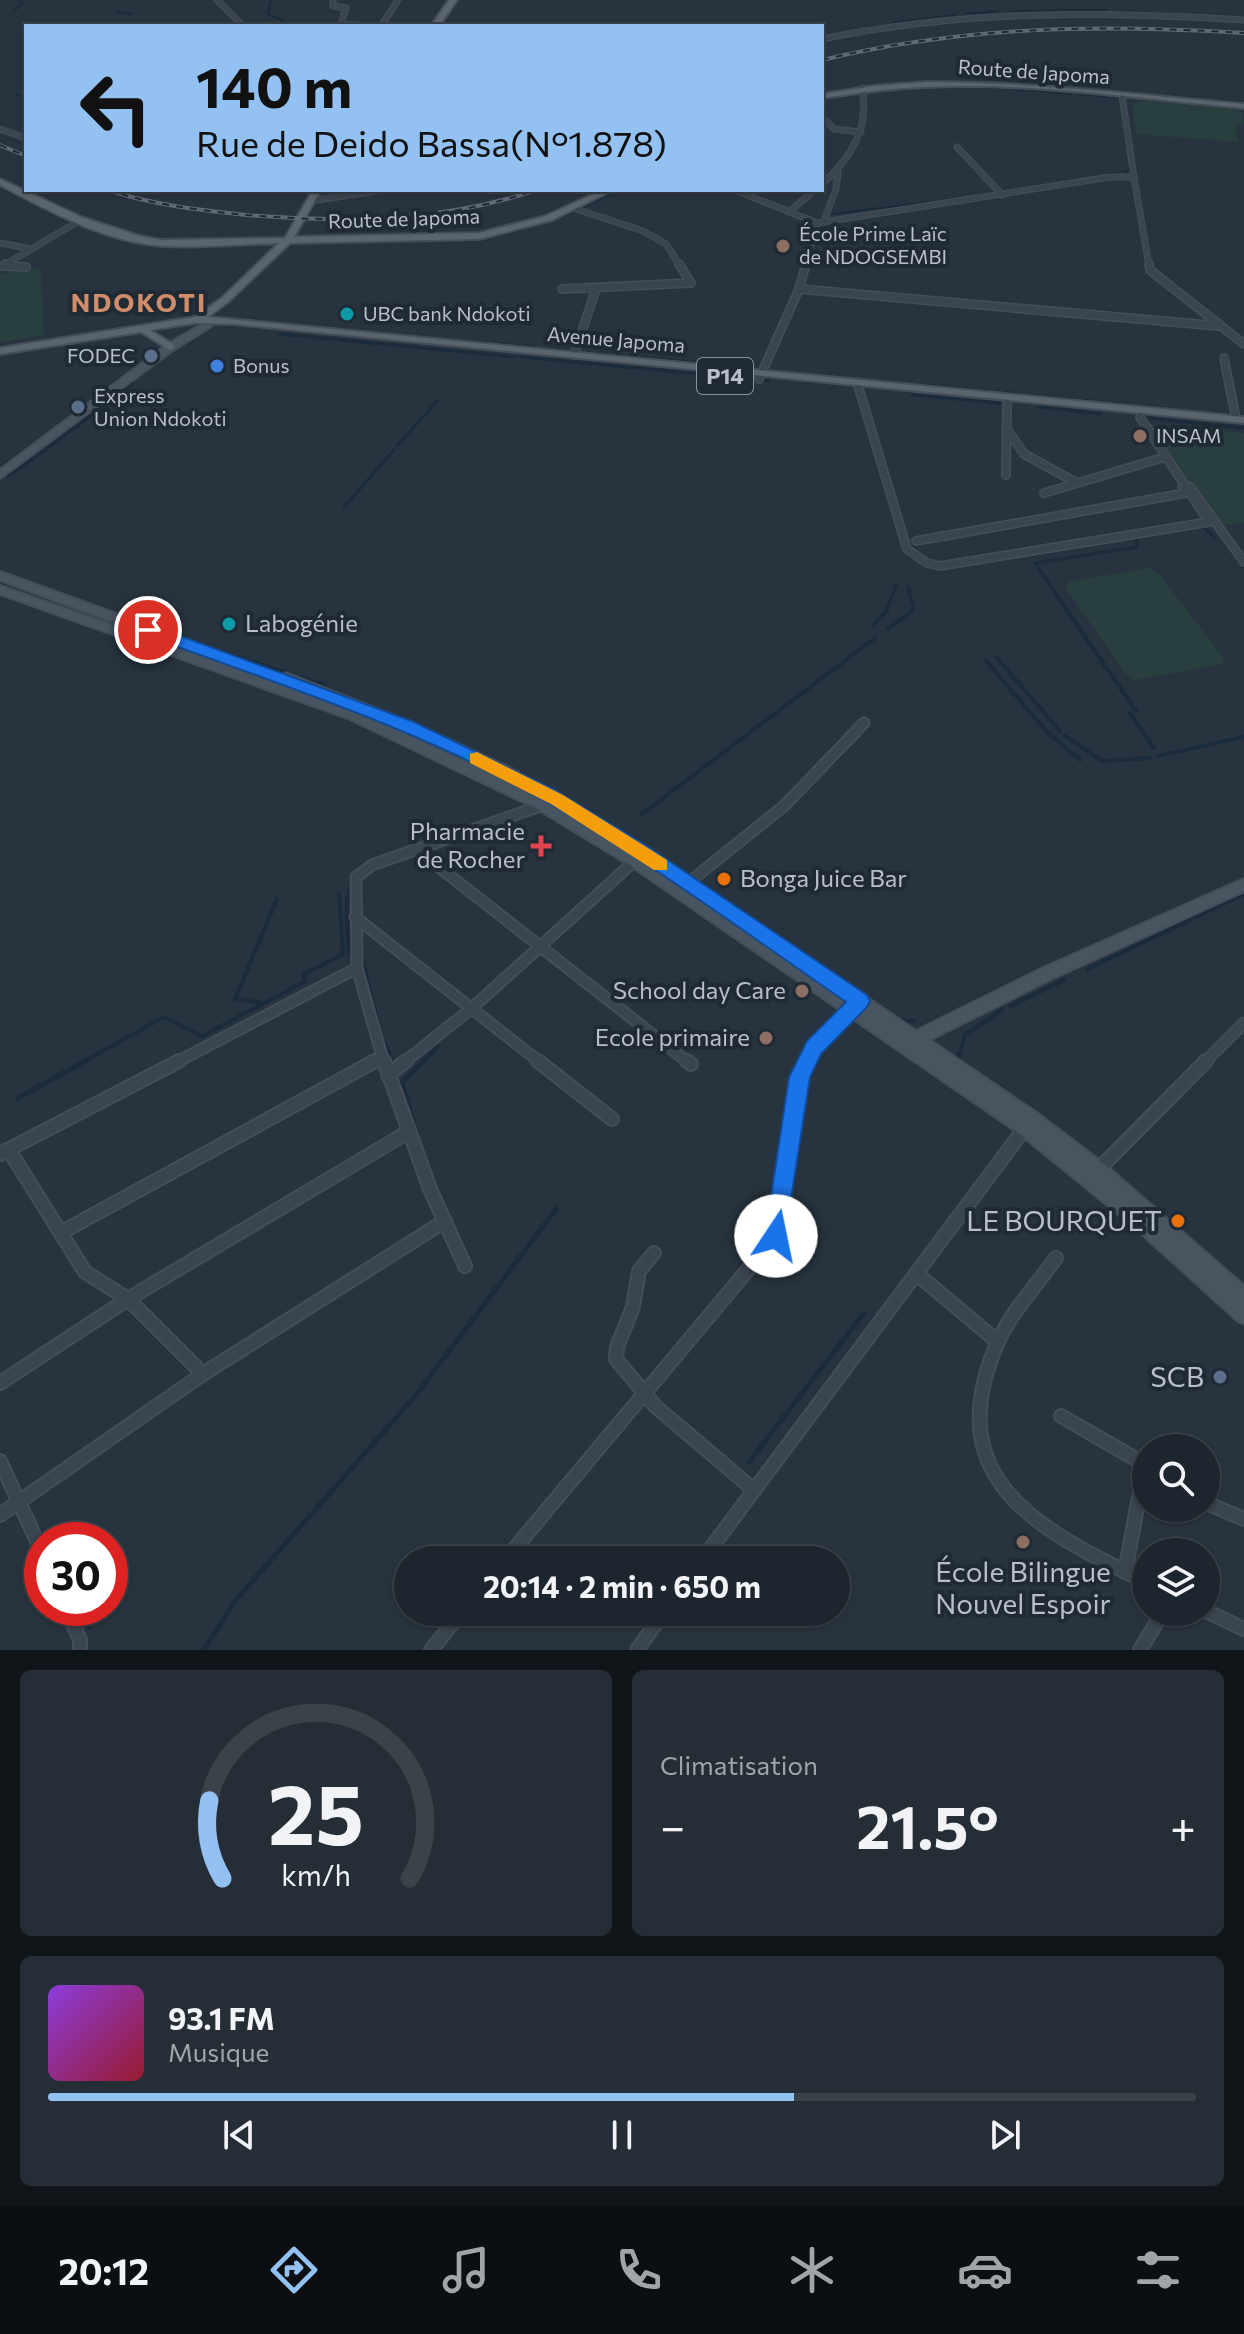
<!DOCTYPE html>
<html lang="fr">
<head>
<meta charset="utf-8">
<style>
	:root { --surface:#1d262e; --page:#252e36; --text:#f1f3f6; --muted:#a0a5aa; --line:#3b434a; --accent:#93c2f2 }
	body { margin:0; font-family:Commissioner,sans-serif; background:var(--page); color:var(--text); height:100vh; display:flex; flex-direction:column; font-size:30px; white-space:nowrap }
	* { box-sizing:border-box; margin:0 }
	p { font-size:26px; color:var(--muted) }
	.icon { flex:none; width:44px; height:44px; fill:none; stroke:currentColor; stroke-width:2; stroke-linecap:round; stroke-linejoin:round }
	.map { position:relative; height:1650px; overflow:hidden }
	.details { display:flex; flex-direction:column; gap:20px; padding:20px; background:#101519; flex:1 }
	.details>* { flex:none }
	.banner { position:absolute; left:24px; top:24px; width:800px; height:168px; border-radius:0px; box-shadow:0 2px 6px #0004,0 0 0 2px var(--line); background:#93c2f2; color:#111; overflow:hidden }
	.buttons { position:absolute; left:1132px; top:1434px; display:grid; gap:16px }
	.buttons a { display:grid; place-items:center; width:88px; height:88px; border-radius:50%; background:var(--surface); box-shadow:0 2px 6px #0004,0 0 0 2px var(--line); font-size:40px }
	.speed { position:absolute; left:24px; top:1522px; display:flex; gap:16px; font-size:40px; font-weight:700; text-align:center }
	.speed>* { display:grid; place-content:center; width:104px; height:104px; border-radius:50%; background:var(--surface); box-shadow:0 2px 6px #0004,0 0 0 2px var(--line); line-height:1 }
	.speed .limit { border:12px solid #d22; background:#fff; color:#111 }
	.pin { position:absolute; display:grid; place-items:center; width:68px; height:68px; color:#fff; margin:-34px; border:4px solid #fff; border-radius:50%; box-shadow:0 2px 8px #0007 }
	.me { position:absolute; width:88px; margin:-44px; rotate:11deg; stroke-linejoin:round; filter:drop-shadow(0 0 6px #0008) }
	.turn { display:flex; align-items:center; gap:28px; height:168px; padding:0 40px; font-size:36px }
	.turn .icon { width:104px; height:104px; stroke-width:2.5 }
	.turn b { display:block; font-size:56px; line-height:68px }
	.big { font-size:60px; font-weight:700; line-height:1.1 }
	.details .card { flex:1; display:flex; flex-direction:column; justify-content:center; gap:12px; min-width:0; padding:0 28px; border-radius:12px; background:var(--page) }
	.details .dial { align-items:center; gap:0 }
	.dial svg { height:208px; overflow:visible; fill:none; stroke:var(--line); stroke-width:7; stroke-linecap:round; text-anchor:middle }
	.dial text { fill:var(--text); stroke:none }
	.song { display:flex; align-items:center; gap:24px }
	.cover { width:96px; height:96px; border-radius:12px; background:linear-gradient(135deg,hsl(270 70% 55%),hsl(350 70% 35%)) }
	.played { height:8px; border-radius:4px; background:linear-gradient(90deg,var(--accent) 65%,var(--line) 65%) }
	.keys { display:flex; justify-content:space-around; direction:ltr }
	.heat { display:flex; justify-content:space-between; align-items:center; font-size:44px; direction:ltr }
	.details .tiles { flex:1; display:grid; gap:20px; grid-template-columns:1fr 1fr }
	.card:last-child { grid-column:span 2 }
	.trip { position:absolute; left:394px; top:1546px; width:456px; height:80px; border-radius:40px; background:var(--surface); box-shadow:0 2px 6px #0004,0 0 0 2px var(--line); font-weight:700; line-height:80px; text-align:center }
	.menu { display:flex; height:128px; justify-content:space-around; align-items:center; background:#0c0f12; color:var(--muted) }
	.menu .icon { width:56px; height:56px }
	.menu .current { color:var(--accent) }
	.menu b { font-size:36px; color:var(--text) }
	.map>svg:first-child { display:block }
</style>
</head>
<body>
<div class="map">
<svg width="1244" height="1650" viewBox="0 0 1244 1650">
	<rect width="100%" height="100%" fill="#27333e"/>
	<!-- green -->
	<g fill="#293f3f">
		<path d="M1148,101L1241,110L1244,123L1235,127L1239,142L1136,134L1132,103Z"/>
		<path d="M41,268L44,335L0,342V274Z"/>
		<path d="M1146,424L1244,433V523L1218,525L1186,487Z"/>
		<path d="M1150,568L1159,574L1222,656L1224,664L1135,680L1125,673L1067,590V582Z"/>
	</g>
	<g fill="none" stroke-linecap="round" stroke-linejoin="round">
		<!-- stream-far3 -->
		<g stroke="#1a2b3c" stroke-width="2">
			<path d="M271,0L268,14L282,20L281,26"/>
			<path d="M19,1L23,3"/>
			<path d="M15,10L19,6"/>
			<path d="M1012,11L1107,10"/>
			<path d="M1120,11L1164,14"/>
			<path d="M117,12L132,14"/>
			<path d="M967,14L998,11"/>
			<path d="M892,23L954,15"/>
			<path d="M855,30L877,26"/>
			<path d="M922,82H970"/>
			<path d="M972,82L994,84"/>
			<path d="M890,84L917,82"/>
			<path d="M965,86L982,87"/>
			<path d="M985,87L1007,89"/>
			<path d="M847,89L887,84"/>
			<path d="M1009,89L1024,90"/>
			<path d="M1027,90L1071,94"/>
			<path d="M833,92L845,89"/>
			<path d="M16,94L26,98"/>
			<path d="M822,94L830,92"/>
			<path d="M1077,94L1114,97"/>
			<path d="M1171,97L1244,103"/>
			<path d="M1124,172L1129,170L1130,164"/>
			<path d="M1106,175L1120,173"/>
			<path d="M0,178L19,188"/>
			<path d="M0,187L71,223"/>
			<path d="M577,210L618,190"/>
			<path d="M832,214L961,198"/>
			<path d="M554,219L573,212"/>
			<path d="M464,241L524,229"/>
		</g>
		<!-- stream-far2 -->
		<g stroke="#1a2b3c" stroke-width="3">
			<path d="M279,334L515,357"/>
			<path d="M460,341L535,347"/>
			<path d="M550,349L573,351"/>
			<path d="M578,352L745,367"/>
			<path d="M521,357L731,377"/>
			<path d="M739,378L769,381"/>
			<path d="M925,385L977,390"/>
			<path d="M107,390L120,379"/>
			<path d="M1005,392L1018,394"/>
			<path d="M120,394L133,383"/>
			<path d="M913,395L1000,403"/>
			<path d="M1030,395L1162,408"/>
			<path d="M1040,407L1101,414"/>
			<path d="M1217,413L1244,416"/>
			<path d="M1146,418L1244,428"/>
			<path d="M65,435L115,397"/>
			<path d="M397,446L438,400"/>
			<path d="M14,458L51,432"/>
			<path d="M0,468L7,463"/>
			<path d="M8,477L64,436"/>
			<path d="M344,507L394,450"/>
			<path d="M1201,525L1214,537"/>
			<path d="M910,544L919,554"/>
			<path d="M1023,557L1087,545"/>
			<path d="M908,587L914,609L910,612"/>
			<path d="M886,612L896,585"/>
			<path d="M1068,612L1035,563L1137,547L1136,537L1140,536"/>
		</g>
		<!-- stream-far1 -->
		<g stroke="#1a2b3c" stroke-width="4">
			<path d="M1067,610L1136,711"/>
			<path d="M873,625L887,610"/>
			<path d="M888,629L913,610"/>
			<path d="M188,642L322,684L328,692"/>
			<path d="M997,658L1060,731"/>
			<path d="M986,661L1047,732L1080,760"/>
			<path d="M1130,713L1154,748"/>
			<path d="M1065,736L1102,761L1150,758"/>
			<path d="M1157,756L1244,737"/>
			<path d="M642,814L875,638"/>
			<path d="M349,955C348,920 337,882 371,862"/>
			<path d="M358,957L362,958L381,1035L394,1063"/>
			<path d="M1088,969L1244,894"/>
			<path d="M263,1003L235,999L277,899"/>
			<path d="M1011,1006L1064,980"/>
			<path d="M897,1020L914,1021"/>
			<path d="M958,1059L965,1035L1002,1010"/>
			<path d="M81,1063L164,1017L202,1036L306,981L303,975L343,954L339,893"/>
			<path d="M422,1063L437,1048"/>
		</g>
		<!-- stream -->
		<g stroke="#1a2b3c" stroke-width="5">
			<path d="M18,1098L85,1061"/>
			<path d="M417,1136L402,1082L424,1061"/>
			<path d="M749,1462L864,1313"/>
			<path d="M41,1531L45,1540"/>
			<path d="M83,1608L89,1627"/>
			<path d="M204,1650L235,1601L416,1395L556,1209"/>
		</g>
		<defs>
			<g id="street-far3">
				<path d="M217,0L243,26"/>
				<path d="M333,0V6L346,8L341,24L369,26"/>
				<path d="M381,26L398,0"/>
				<path d="M822,39C963,10 1101,11 1244,20"/>
				<path d="M826,121L834,129L861,132"/>
				<path d="M0,129L22,137"/>
				<path d="M957,147L1002,195"/>
				<path d="M1134,177L1149,266"/>
				<path d="M822,184C851,158 870,128 862,88"/>
				<path d="M735,190L817,223"/>
				<path d="M311,201L383,190"/>
				<path d="M573,208L643,231L666,244L680,266"/>
				<path d="M789,212L815,190"/>
				<path d="M824,221L836,189L838,171"/>
				<path d="M0,243L31,249"/>
				<path d="M3,266L77,222"/>
				<path d="M805,266L817,223L1110,177H1134L1122,96"/>
			</g>
			<g id="street-far2">
				<path d="M1149,264L1150,270L1244,344"/>
				<path d="M3,266L6,264"/>
				<path d="M5,266L26,267"/>
				<path d="M562,289L691,283L679,264"/>
				<path d="M799,289L1219,326"/>
				<path d="M574,355L596,289"/>
				<path d="M1224,358L1236,419"/>
				<path d="M759,379L799,289L806,264"/>
				<path d="M857,382L907,549L927,563L940,566L1209,522L1140,417"/>
				<path d="M1007,429L1024,454L1077,483"/>
				<path d="M1006,475L1007,404"/>
				<path d="M1182,486L1190,487L1244,562"/>
				<path d="M1044,493L1165,457"/>
				<path d="M916,541L1186,493"/>
			</g>
			<g id="street-far1">
				<path d="M417,850L689,1063"/>
				<path d="M688,883L784,806L864,723"/>
				<path d="M355,917L541,1063"/>
				<path d="M175,1063L357,968"/>
				<path d="M371,1063L382,1057"/>
				<path d="M384,1063L357,968L356,877L372,865L543,805"/>
				<path d="M403,1063L472,1008L639,857"/>
				<path d="M806,1063L814,1048L853,1008"/>
				<path d="M1204,1063L1244,1023"/>
			</g>
			<g id="street">
				<path d="M384,1061L430,1189L465,1266"/>
				<path d="M538,1061L612,1119"/>
				<path d="M687,1061L691,1064"/>
				<path d="M388,1075L406,1061"/>
				<path d="M9,1150L85,1272L128,1299L203,1374"/>
				<path d="M0,1154L179,1061"/>
				<path d="M1098,1170L1206,1061"/>
				<path d="M62,1232L375,1061"/>
				<path d="M654,1253L639,1271L633,1307L617,1347L616,1359L655,1406L754,1490"/>
				<path d="M1056,1258C1036,1286 1011,1312 997,1344C938,1481 1040,1530 1146,1582"/>
				<path d="M917,1274L998,1342"/>
				<path d="M0,1383L128,1299L408,1132"/>
				<path d="M1061,1416L1146,1465"/>
				<path d="M0,1461L42,1552"/>
				<path d="M1206,1503L1244,1519"/>
				<path d="M0,1515L203,1374L445,1221"/>
				<path d="M505,1560L776,1236L799,1077L807,1061"/>
				<path d="M702,1560L1025,1128"/>
				<path d="M1125,1572L1145,1465"/>
				<path d="M66,1608L80,1640V1650"/>
				<path d="M1206,1611L1244,1629"/>
				<path d="M431,1650L462,1612"/>
				<path d="M637,1650L664,1612"/>
				<path d="M1140,1650L1163,1612"/>
			</g>
			<g id="secondary">
				<path d="M203,324L211,326L173,350L0,478V470L165,346Z"/>
				<path d="M0,572L191,641L193,644L191,647H183L0,580Z"/>
				<path d="M0,586L358,712L527,791C449,746 365,714 281,681L280,678L286,673L291,675L413,723L510,768L648,849L916,1031L1041,969L1244,879V891L1051,979L929,1040L1038,1114L1104,1164L1244,1286V1324L1238,1321L1132,1225L1019,1133L630,865L538,809L348,718L0,594Z"/>
			</g>
			<g id="primary">
				<path d="M449,0H457L439,26H431Z"/>
				<path d="M927,82C1033,82 1138,95 1244,104V108C1139,99 1032,82 926,87C891,88 857,93 822,98V94L874,86Z"/>
				<path d="M0,179L81,217L139,236L161,240L285,238L313,190H321L294,237L479,233L546,216L602,190H613L552,220L479,239L290,243L228,302L208,317L1244,417V423L233,324L195,323L150,330L174,345V349L170,350L141,332L0,354V348L195,317L222,298L279,243C241,244 200,248 162,246C105,242 49,211 0,185Z"/>
			</g>
		</defs>
		<!-- street-far3 casing -->
		<use href="#street-far3" stroke="#444e58" stroke-width="7"/>
		<!-- street-far2 casing -->
		<use href="#street-far2" stroke="#444e58" stroke-width="10"/>
		<!-- street-far1 casing -->
		<use href="#street-far1" stroke="#444e58" stroke-width="13"/>
		<!-- street casing -->
		<use href="#street" stroke="#444e58" stroke-width="16"/>
		<!-- secondary casing -->
		<use href="#secondary" stroke="#444e58" stroke-width="4"/>
		<!-- primary casing -->
		<use href="#primary" stroke="#444e58" stroke-width="4"/>
		<!-- street-far3 -->
		<use href="#street-far3" stroke="#3a454f" stroke-width="5"/>
		<!-- street-far2 -->
		<use href="#street-far2" stroke="#3a454f" stroke-width="7"/>
		<!-- street-far1 -->
		<use href="#street-far1" stroke="#3a454f" stroke-width="9"/>
		<!-- street -->
		<use href="#street" stroke="#3a454f" stroke-width="12"/>
		<!-- secondary -->
		<use href="#secondary" fill="#495461" fill-rule="evenodd"/>
		<!-- primary -->
		<use href="#primary" fill="#59646e" fill-rule="evenodd"/>
		<defs>
			<g id="rail">
				<path d="M822,60C963,26 1100,24 1244,33"/>
				<path d="M0,145L26,156"/>
				<path d="M108,190C153,205 199,210 246,215C347,223 441,222 537,190"/>
			</g>
		</defs>
		<!-- rail casing -->
		<use href="#rail" stroke="#5d6975" stroke-width="4"/>
		<!-- rail -->
		<use href="#rail" stroke="#1f2a34" stroke-width="2" stroke-dasharray="7" stroke-linecap="butt"/>
	</g>
	<!-- route -->
	<path fill="#1a73e8" stroke="#114b97" stroke-width="2" d="M148,624L414,722L553,789L650,848L867,995L870,1001L867,1007L821,1054L810,1077L784,1244L776,1247L768,1244L765,1236L789,1077L807,1041L846,1002C746,933 647,860 542,799C417,728 277,684 143,634L140,630Z"/>
	<!-- slow -->
	<path fill="#f59e0b" d="M477,752L563,795L667,860V870H654L551,804L470,763V754Z"/>
	<!-- markers -->
	<g fill="#8d6e63" stroke="#1f2a34" stroke-width="3">
		<circle cx="783" cy="246" r="8"/>
		<circle cx="1140" cy="436" r="8"/>
		<circle cx="802" cy="991" r="8"/>
		<circle cx="766" cy="1038" r="8"/>
		<circle cx="1023" cy="1542" r="8"/>
	</g>
	<g fill="#0f9aa8" stroke="#1f2a34" stroke-width="3">
		<circle cx="347" cy="314" r="8"/>
		<circle cx="229" cy="624" r="8"/>
	</g>
	<g fill="#5c6f8a" stroke="#1f2a34" stroke-width="3">
		<circle cx="151" cy="356" r="8"/>
		<circle cx="78" cy="407" r="8"/>
		<circle cx="1220" cy="1377" r="8"/>
	</g>
	<circle fill="#3f7fe0" stroke="#1f2a34" stroke-width="3" cx="217" cy="366" r="8"/>
	<path fill="#e0444e" stroke="#1f2a34" stroke-width="3" d="M537 834h8v8h8v8h-8v8h-8v-8h-8v-8h8z"/>
	<g fill="#e8710a" stroke="#1f2a34" stroke-width="3">
		<circle cx="724" cy="879" r="8"/>
		<circle cx="1178" cy="1221" r="8"/>
	</g>
	<g text-anchor="middle" stroke-width="8" stroke-linejoin="round" paint-order="stroke">
		<!-- far-street labels -->
		<g font-size="20" fill="#b7c0c9" stroke="#1f2a34">
			<text transform="translate(1034 72) rotate(4)" y="7">Route de Japoma</text>
			<text transform="translate(404 219) rotate(-2)" y="7">Route de Japoma</text>
			<text transform="translate(616 340) rotate(5)" y="7">Avenue Japoma</text>
		</g>
		<!-- far-poi labels -->
		<g font-size="20" fill="#b7c0c9" stroke="#1f2a34" text-anchor="start">
			<text x="799" y="241">École Prime Laïc<tspan x="799" dy="23">de NDOGSEMBI</tspan></text>
			<text x="363" y="321">UBC bank Ndokoti</text>
			<text x="135" y="363" text-anchor="end">FODEC</text>
			<text x="233" y="373">Bonus</text>
			<text x="94" y="403">Express<tspan x="94" dy="23">Union Ndokoti</tspan></text>
			<text x="1156" y="443">INSAM</text>
		</g>
		<!-- shield labels -->
		<rect fill="#1f2a34" stroke="#89939c" stroke-width="2" x="697" y="358" width="56" height="36" rx="6"/>
		<g font-size="22" font-weight="bold" fill="#b7c0c9">
			<text x="725" y="384">P14</text>
		</g>
		<!-- poi labels -->
		<g font-size="24" fill="#b7c0c9" stroke="#1f2a34" text-anchor="end">
			<text x="245" y="632" text-anchor="start">Labogénie</text>
			<text x="525" y="840">Pharmacie<tspan x="525" dy="28">de Rocher</tspan></text>
			<text x="740" y="887" text-anchor="start">Bonga Juice Bar</text>
			<text x="786" y="999">School day Care</text>
			<text x="750" y="1046">Ecole primaire</text>
		</g>
		<!-- far-district labels -->
		<g font-size="26" font-weight="bold" letter-spacing="2" fill="#d08d6c" stroke="#1f2a34">
			<text x="139" y="312">NDOKOTI</text>
		</g>
		<!-- near-poi labels -->
		<g font-size="28" fill="#b7c0c9" stroke="#1f2a34" text-anchor="end">
			<text x="1162" y="1231">LE BOURQUET</text>
			<text x="1204" y="1387">SCB</text>
			<text x="1023" y="1582" text-anchor="middle">École Bilingue<tspan x="1023" dy="32">Nouvel Espoir</tspan></text>
		</g>
	</g>
</svg>
<div class="buttons">
<a><svg class="icon" aria-label="search" viewBox="0 0 24 24"><circle cx="10" cy="10" r="6"/><path d="M15 15l6 6"/></svg></a>
<a><svg class="icon" aria-label="layers" viewBox="0 0 24 24"><path d="M12 4l9 5-9 5-9-5zM3 14l9 5 9-5"/></svg></a>
</div>
<div class="speed"><div class="limit">30</div></div>
<div class="pin" style="left:148px;top:630px;background:#d93025"><svg class="icon" aria-label="arrive" viewBox="0 0 24 24"><path d="M6 21V4h12l-3 4 3 4H6"/></svg></div>
<svg class="me" style="left:776px;top:1236px" viewBox="-20 -20 40 40"><circle r="19" fill="#fff"/><path d="M0-13L10 11 0 6-10 11z" fill="#1a73e8"/></svg>
<div class="trip">20:14 · 2 min · 650 m</div>
<div class="banner">
<div class="turn"><svg class="icon" aria-label="left" viewBox="0 0 24 24"><path d="M17 20v-9H6M10 6l-5 5 5 5"/></svg><div><b>140 m</b>Rue de Deido Bassa(N°1.878)</div></div>
</div>
</div>
<section class="details">
<div class="tiles">
<div class="card dial"><svg viewBox="0 0 100 80">
<path d="M14 69A42 42 0 1 1 86 69"/>
<path d="M14 69A42 42 0 0 1 9 39" stroke="#93c2f2"/>
<text x="50" y="56" font-size="32" font-weight="700">25</text>
<text x="50" y="72" font-size="11">km/h</text>
</svg></div>
<div class="card"><p>Climatisation</p>
<div class="heat"><a>−</a><b class="big">21.5°</b><a>+</a></div>
</div>
<div class="card">
<div class="song"><i class="cover"></i><div><b>93.1 FM</b><p>Musique</p></div></div>
<div class="played"></div>
<div class="keys"><svg class="icon" aria-label="previous" viewBox="0 0 24 24"><path d="M18 5L8 12l10 7zM5 5v14"/></svg><svg class="icon" aria-label="pause" viewBox="0 0 24 24"><path d="M8 5v14M16 5v14"/></svg><svg class="icon" aria-label="next" viewBox="0 0 24 24"><path d="M6 5l10 7-10 7zM19 5v14"/></svg></div>
</div>
</div>
</section>
<nav class="menu">
<b>20:12</b>
<svg class="icon current" aria-label="directions" viewBox="0 0 24 24"><path d="M12 3l9 9-9 9-9-9zM9 14v-3h6M13 9l2 2-2 2"/></svg>
<svg class="icon" aria-label="music" viewBox="0 0 24 24"><path d="M9 18V5l10-2v13"/><circle cx="6" cy="18" r="3"/><circle cx="16" cy="16" r="3"/></svg>
<svg class="icon" aria-label="phone" viewBox="0 0 24 24"><path d="M5 4h4l2 5-3 2q2 4 5 5l2-3 5 2v4C11 20 4 13 5 4z"/></svg>
<svg class="icon" aria-label="climate" viewBox="0 0 24 24"><path d="M12 3v18M4 7l16 10M4 17L20 7"/></svg>
<svg class="icon" aria-label="car" viewBox="0 0 24 24"><path d="M5 17H2v-5l4-1 3-4h7l3 4 3 1v5h-3M9 17h6M6 11h13"/><circle cx="7" cy="17" r="2"/><circle cx="17" cy="17" r="2"/></svg>
<svg class="icon" aria-label="filters" viewBox="0 0 24 24"><path d="M4 7h16M4 17h16"/><circle cx="9" cy="7" r="2"/><circle cx="15" cy="17" r="2"/></svg>
</nav>
</body>
</html>
